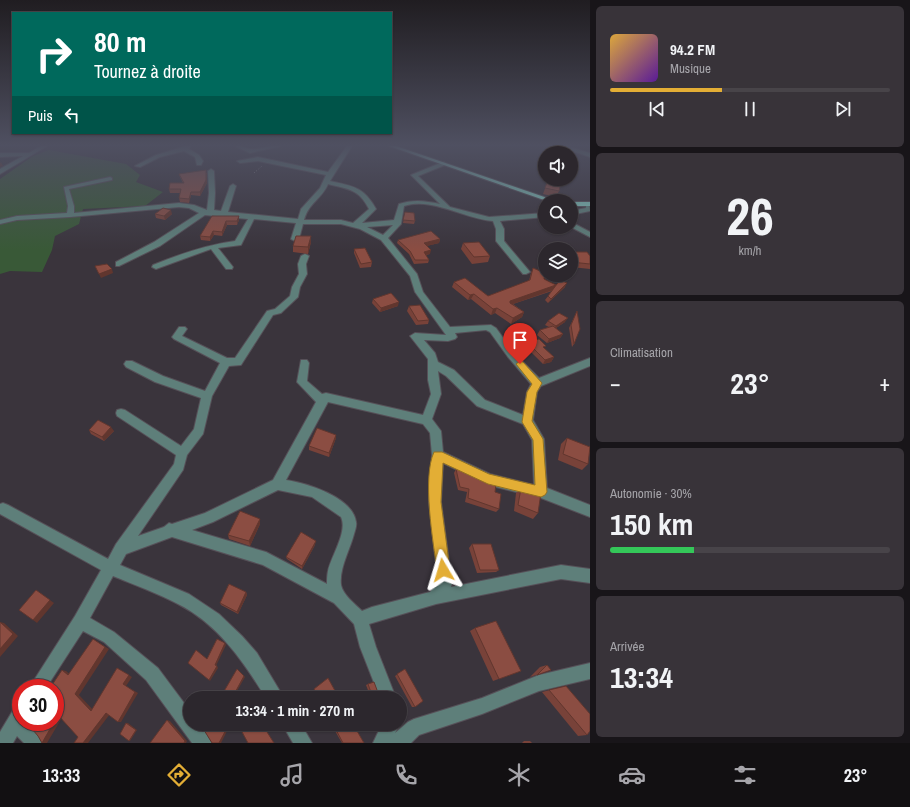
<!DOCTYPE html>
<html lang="fr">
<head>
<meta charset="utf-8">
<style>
	:root { --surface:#2c272d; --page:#383339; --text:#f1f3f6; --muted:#a6a5aa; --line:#484449; --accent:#e3ae35 }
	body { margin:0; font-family:"Archivo Narrow",sans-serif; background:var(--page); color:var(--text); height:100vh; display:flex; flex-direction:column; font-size:15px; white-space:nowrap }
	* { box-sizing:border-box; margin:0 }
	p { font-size:13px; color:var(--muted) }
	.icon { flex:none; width:22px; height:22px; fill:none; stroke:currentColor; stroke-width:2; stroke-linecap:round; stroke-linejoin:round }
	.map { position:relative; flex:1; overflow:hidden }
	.details { display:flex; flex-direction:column; gap:6px; padding:6px; background:#181519; width:320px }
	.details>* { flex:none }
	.top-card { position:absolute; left:12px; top:12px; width:380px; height:122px; border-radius:0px; box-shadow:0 1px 3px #0004,0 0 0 1px var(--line); background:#00695c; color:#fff; overflow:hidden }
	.buttons { position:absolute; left:538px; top:146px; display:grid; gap:8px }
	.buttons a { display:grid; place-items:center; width:40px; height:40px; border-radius:50%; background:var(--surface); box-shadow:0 1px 3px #0004,0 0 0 1px var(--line); font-size:20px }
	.speed { position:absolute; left:12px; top:679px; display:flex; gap:8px; font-size:20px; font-weight:700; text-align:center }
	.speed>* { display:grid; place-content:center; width:52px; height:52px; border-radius:50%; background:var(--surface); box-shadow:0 1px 3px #0004,0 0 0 1px var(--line); line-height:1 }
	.speed .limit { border:6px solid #d22; background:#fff; color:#111 }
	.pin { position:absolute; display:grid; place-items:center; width:34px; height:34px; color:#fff; margin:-41px -17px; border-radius:50% 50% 50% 0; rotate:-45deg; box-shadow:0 0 4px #0007 }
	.pin .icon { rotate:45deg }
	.me { position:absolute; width:44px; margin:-22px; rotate:353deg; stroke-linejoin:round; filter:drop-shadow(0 0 3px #0008) }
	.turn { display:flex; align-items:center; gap:14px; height:84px; padding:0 16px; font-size:18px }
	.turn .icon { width:52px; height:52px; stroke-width:2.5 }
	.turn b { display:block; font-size:28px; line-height:34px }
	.then { display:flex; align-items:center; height:38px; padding:0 16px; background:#0003; gap:8px; font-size:15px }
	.big { font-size:30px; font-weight:700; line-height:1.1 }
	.details .card { flex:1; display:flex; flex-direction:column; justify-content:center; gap:6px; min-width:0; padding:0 14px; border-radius:6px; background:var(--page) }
	.details .dial { align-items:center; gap:0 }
	.dial b { font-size:52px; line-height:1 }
	.song { display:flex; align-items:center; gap:12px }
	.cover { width:48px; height:48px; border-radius:6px; background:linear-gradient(135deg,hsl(40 70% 55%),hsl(270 70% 35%)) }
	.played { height:4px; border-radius:2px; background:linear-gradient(90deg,var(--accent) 40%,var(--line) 40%) }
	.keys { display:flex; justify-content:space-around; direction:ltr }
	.heat { display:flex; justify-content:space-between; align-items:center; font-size:22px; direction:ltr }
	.charge { height:6px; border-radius:3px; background:linear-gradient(90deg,#34c759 30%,var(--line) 0) }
	.trip { position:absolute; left:183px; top:691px; width:224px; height:40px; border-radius:20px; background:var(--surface); box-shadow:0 1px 3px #0004,0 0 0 1px var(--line); font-weight:700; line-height:40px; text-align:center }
	.menu { display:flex; height:64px; justify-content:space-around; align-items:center; background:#121012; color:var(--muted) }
	.menu .icon { width:28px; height:28px }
	.menu .on { color:var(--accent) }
	.menu b { font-size:18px; color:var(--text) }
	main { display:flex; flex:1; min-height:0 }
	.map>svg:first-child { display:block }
</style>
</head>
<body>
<main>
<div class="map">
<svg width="590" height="743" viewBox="0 0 590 743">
	<rect width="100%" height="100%" fill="#3a343c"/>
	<!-- green -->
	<path fill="#395937" d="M49,150L126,164L140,175L136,182L163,192L145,206L83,209L79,224L55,236L52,250L42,272L10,271L0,274V179L33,156Z"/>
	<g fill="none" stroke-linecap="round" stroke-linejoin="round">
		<defs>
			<g id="minor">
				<path d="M41,146H47L0,174V169L23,156L0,157V153H29Z"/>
				<path d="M186,146H191L189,149L199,155L203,161L201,165H197L195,157L184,151L160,157L140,167L135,166L156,155Z"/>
				<path d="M235,146C241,145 245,149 251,149C261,150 271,145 281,146L250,153Z"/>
				<path d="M347,146H352L330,181C353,186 364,187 376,209L362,223L394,220L399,204C413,199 426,201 440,204L411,175L443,162L445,163V165L418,176L450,207L489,217L545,213V217L500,221L504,229V241L530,272L526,274H523L496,241V229L493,221C464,219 433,197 404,206L401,224L388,238L417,274L423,292L450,327L491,325L496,328L514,353L539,378L590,358V366L541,386L537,392L533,420L544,439L547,488L590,505V517L541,498L488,485L443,463L441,502L452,584L451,587L561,565L590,569V583L561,579L436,604L369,624L376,647L396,698H380L360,647L354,624L334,603L263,565L172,537L126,554L120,565L189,594L219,614L242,636L257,653L284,698H266C243,661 218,624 178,604C157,593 135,585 113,576L90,618L114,632L158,668L190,711V724H200L212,743H192L146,680L104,642L83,631L46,688H29L75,616L101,570L0,514V504L3,503L8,505L108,559L116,544L174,464L176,455L117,416L116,413L117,410L121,409L125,410L181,446L194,429L201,398L155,382L126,367L124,364L126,361H132L163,376L205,391L220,363L174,339L172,337L179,327H185L187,329L182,336L227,358H235L267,311L275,309L290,296L292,287L299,274L298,264L301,256L305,254L309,256L306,264L307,274L300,287L298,297L281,313L273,315L241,365L229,366L212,396L203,434L187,455L183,470L138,536L164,527L169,523L172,524L205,513L273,480L316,402L297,382L301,360H307L309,363L307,381L322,394L326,393L423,415L431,394L428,380V359L410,336L415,333L446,335L415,292L410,276L381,240L360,229L341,224H303L299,239L295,241L291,239L296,223L254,219L241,245L218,248L233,267L232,269H226L211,249L156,269L152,267L153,265C180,254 206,245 235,241L248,219L205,215L160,246L119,266H116V262L154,242L199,213L189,208L179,207L70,217L17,220L0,224V220L17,216L67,213L68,206L64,187L110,177L112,178V180L69,189L74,206V213L179,203L194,205L207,210L209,193L208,171L211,169L214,171L215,193L214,210L221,211L230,186L233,184L236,186L228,212L298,219L301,209L320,188L326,175L258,161L240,163L237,161L258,157L328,172ZM328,184C348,189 359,189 369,209L353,223L341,220H304C309,202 322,199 328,184ZM393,225L383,235L367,227ZM486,330L490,332L508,357L531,384L527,392L523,415L485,400L454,370L438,362L435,353L424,340L448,341L455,339L457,337L455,333ZM438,371L446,376L477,406L523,424L532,440L534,485L490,474L443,452L441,431L432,419L441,394ZM328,402L423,424L430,433L432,455L429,502L438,583L430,592L372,607L362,611C355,604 343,595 341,585C339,568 350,550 354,534C355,531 357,525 356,522C353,497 306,483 286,480ZM278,490L312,497L341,517C348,532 331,556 328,571C327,575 327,580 327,584L266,552L192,530L213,522Z"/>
				<path d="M558,146H565L590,153V157Z"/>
				<path d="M589,202L590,211L571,215V211L586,208V204Z"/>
				<path d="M571,222L590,232V237L571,227Z"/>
				<path d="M590,663V679L539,691L482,714L419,735L411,743H373L382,724H400L395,733L408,722L414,719L482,698L539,675Z"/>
				<path d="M21,705V722H28L42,737L45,743H24L17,736L13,743H0V732L15,707Z"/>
				<path d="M282,724H301L312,743H293Z"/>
			</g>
			<g id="major">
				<path d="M389,146H396L556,201H547Z"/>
				<rect x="571" y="202" width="19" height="4"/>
			</g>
		</defs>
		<!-- minor casing -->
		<use href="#minor" stroke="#565058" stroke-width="2"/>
		<!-- major casing -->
		<use href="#major" stroke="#565058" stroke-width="2"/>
		<!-- path -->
		<path stroke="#969197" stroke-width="1" stroke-dasharray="1 2" stroke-linecap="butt" d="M254,173L262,166"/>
		<!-- minor -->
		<use href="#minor" fill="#5e7f7a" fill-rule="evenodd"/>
		<!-- major -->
		<use href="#major" fill="#81c7bc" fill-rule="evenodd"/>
	</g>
	<!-- wall -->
	<g fill="#784239">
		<path d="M207,173V183L200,196L191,195L189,203L180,202L179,198L180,193H170L169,189L183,183L180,177L179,174Z"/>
		<path d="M548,180L559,191L556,197L543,194Z"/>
		<path d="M405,212L415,221L414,224L403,223Z"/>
		<path d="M155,214H172L165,220L156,218Z"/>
		<path d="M212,216H239V220L237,225H227L222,236L214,235L210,241L201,240L200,236Z"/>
		<path d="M440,239L439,243L426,246L430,254L426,255L429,260L428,263L414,264L409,254L397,243L398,240Z"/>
		<path d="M311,242L308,254L293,252V246Z"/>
		<path d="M463,243L490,256L488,262L472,264L461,249Z"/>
		<path d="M354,249L372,262L371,267L360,268L354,253Z"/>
		<path d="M573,252L590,256V269L571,267V254Z"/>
		<path d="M533,268L544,279L556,285L565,287L548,303L545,300L552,291L513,304L524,312L522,317L511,324L495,313L491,315L471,299L468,300L452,287L454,282L488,296L529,281L531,273Z"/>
		<path d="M373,299L398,306L380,312L372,303Z"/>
		<path d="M409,306L429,320L428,324L416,325L407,311Z"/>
		<path d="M577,311L574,344L572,347L569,328Z"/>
		<path d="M548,321L565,322L556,328L563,334L560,338L547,343L537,335L540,330L549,327L545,325Z"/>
		<path d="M527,342L554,357L551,362L543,364L525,346Z"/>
		<path d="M89,430L114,431L104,441L91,434Z"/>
		<path d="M336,435V438L329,457L309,450V446Z"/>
		<path d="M567,438L588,464L582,470L558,460L561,444Z"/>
		<path d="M456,469L495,492L499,509L496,512L465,502L467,492L458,490L454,473Z"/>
		<path d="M521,488L538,513L533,519L514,511L516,493Z"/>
		<path d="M260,519V524L250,546L229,539L228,535Z"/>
		<path d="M472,544L499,570L496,572L477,573L469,548Z"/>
		<path d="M315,545L302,569L287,559L286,557Z"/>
		<path d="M246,592L247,595L238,614L221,605L220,603Z"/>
		<path d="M475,628L521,671L493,681L470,631Z"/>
		<path d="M547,665L551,670L530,677L540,667Z"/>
		<path d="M405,669L415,707H412L395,676Z"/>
		<path d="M368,684L380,698H381H371L366,685Z"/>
		<path d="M566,686L587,735L578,736L542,692Z"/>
		<path d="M314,689L339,698H317L314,691Z"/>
		<path d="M331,724H353L364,743H342Z"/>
		<path d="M524,741H530L532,743H522Z"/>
	</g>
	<!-- shaded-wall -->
	<g fill="#61362e">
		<path d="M1,162L3,166L0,167V163Z"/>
		<path d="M206,170L207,183L200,196V192Z"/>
		<path d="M191,192V195L189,203V199Z"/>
		<path d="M171,210L172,214L165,220L164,216Z"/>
		<path d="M239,216V220L237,225V221Z"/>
		<path d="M226,221L227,225L222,236V232Z"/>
		<path d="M213,231L214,235L210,241V237Z"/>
		<path d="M311,236V242L308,254V247Z"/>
		<path d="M440,239L439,243L423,247L424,243Z"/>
		<path d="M431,250L430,254L424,255V252Z"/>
		<path d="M112,269L113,273L101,278L99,274Z"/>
		<path d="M567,283L565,287L548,303L551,299Z"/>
		<path d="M556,285L553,290L507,306L510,301Z"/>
		<path d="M474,294L471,299L468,300L470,295Z"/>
		<path d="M399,302L398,306L380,312L381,308Z"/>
		<path d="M497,308L495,313L491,315L493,309Z"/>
		<path d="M524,312L522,317L511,324L513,318Z"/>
		<path d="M568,318L565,322L553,330L556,326Z"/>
		<path d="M563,334L560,338L547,343L549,339Z"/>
		<path d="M554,357L551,362L543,364L545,360Z"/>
		<path d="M111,427L114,431L104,441L102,437Z"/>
		<path d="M336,435V438L329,457V453Z"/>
		<path d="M260,519V524L250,546L249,541Z"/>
		<path d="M316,541L315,545L302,569V566Z"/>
		<path d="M36,590L54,603L37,623L33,620Z"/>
		<path d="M246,592L247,595L238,614L237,612Z"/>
		<path d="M0,622L4,623L18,636L0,657Z"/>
		<path d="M93,639L109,649L79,695L95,712L91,711L75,694Z"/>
		<path d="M225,643L226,645L216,666L215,665Z"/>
		<path d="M217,666L218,668L210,681L209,680Z"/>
		<path d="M117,668L132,677L126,686L138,693L121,722H118Z"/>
		<path d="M62,670L66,671L72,676L68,675Z"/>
		<path d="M244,676L245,677L233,698H232Z"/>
		<path d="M106,713L110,714L88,743H83Z"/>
		<path d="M58,715L63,716L47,743H42L54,722H55Z"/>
		<path d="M167,720L170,721L187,741L186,743H184Z"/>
		<path d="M126,723H128L137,730L130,741H129Z"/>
		<path d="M225,724L229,727L221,743H219Z"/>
	</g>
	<!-- building -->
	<g fill="#8b4d42" stroke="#61362e">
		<path d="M206,170V180L200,192H191L189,199L179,198L181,189H169L170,183H184L179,174Z"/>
		<path d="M548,180L561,182L559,191L545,188Z"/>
		<path d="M163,208L171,210L164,216L155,214Z"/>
		<path d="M405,212L414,213L415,221L403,220Z"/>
		<path d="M212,216H239L237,221H226L222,232L213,231L210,237L200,236Z"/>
		<path d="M431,231L440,239L424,243L431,250L424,252L429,260H415L410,251L398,240Z"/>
		<path d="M296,236H311L308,247L293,246Z"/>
		<path d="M479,242L490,256L474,257L463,243Z"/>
		<path d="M365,248L372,262L361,264L354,249Z"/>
		<path d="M573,252H587L590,256V264L571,262V254L574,255Z"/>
		<path d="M107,264L112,269L99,274L95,266Z"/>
		<path d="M533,268L545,273L544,279L556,285L510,301V303L524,312L513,318L497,308L493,309L474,294L470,295L454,282L465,278L488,296L530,280Z"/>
		<path d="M560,280L567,283L551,299L548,296Z"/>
		<path d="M391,293L399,302L381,308L373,299Z"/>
		<path d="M420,305L429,320L418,321L409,306Z"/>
		<path d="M577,311L580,329L574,344L571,325Z"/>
		<path d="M559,313L568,318L556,326L548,321Z"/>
		<path d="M553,326L563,334L549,339L540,330Z"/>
		<path d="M539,339L546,346L543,347L554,357L545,360L527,342Z"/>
		<path d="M98,420L111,427L102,437L89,430Z"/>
		<path d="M317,428L336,435L329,453L309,446Z"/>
		<path d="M567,438L590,447L588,464L563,454Z"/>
		<path d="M456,469L463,470L496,484L495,492L501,494L499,509L468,498L469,489L460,487Z"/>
		<path d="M521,488L541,493L538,513L518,505Z"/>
		<path d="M240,511L260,519L249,541L228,535Z"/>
		<path d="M301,532L316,541L302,566L286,557Z"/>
		<path d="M472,544H491L499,570H480Z"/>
		<path d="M229,584L246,592L237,612L220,603Z"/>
		<path d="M36,590L50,600L33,620L19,610Z"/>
		<path d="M496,621L521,671L499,679L475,628Z"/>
		<path d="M0,622L13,634L0,649Z"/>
		<path d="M93,639L105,647L75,694L91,711L117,668L129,675L123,684L135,692L118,722L106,713L83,743H74L78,737L58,715L55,721V688H50L62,670L68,675Z"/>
		<path d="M217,639L225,643L215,665L217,666L209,680L188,663L196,650L207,659Z"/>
		<path d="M547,665L551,670L537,675Z"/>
		<path d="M237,669L244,676L232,698H228L223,693Z"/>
		<path d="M405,669L423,701L415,707L397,674Z"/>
		<path d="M328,678L339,698H319L314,689Z"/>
		<path d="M374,682L380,698H381H373L368,684Z"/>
		<path d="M566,686L590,714V731L587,735L549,690Z"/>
		<path d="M167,720L185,741L184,743H150Z"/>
		<path d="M27,722H54L42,743L38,736L27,723Z"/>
		<path d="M126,723L136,730L129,741L120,734Z"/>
		<path d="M207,724H225L228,726L219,743H212L204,730Z"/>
		<path d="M247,724H262L274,743H248L241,730Z"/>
		<path d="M333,724H353L364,743H343Z"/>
	</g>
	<!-- sky -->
	<linearGradient id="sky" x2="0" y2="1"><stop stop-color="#201d21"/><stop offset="0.58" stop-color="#4f5061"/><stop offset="1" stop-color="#4f5061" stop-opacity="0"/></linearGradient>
	<rect width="590" height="250" fill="url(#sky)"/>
	<!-- route -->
	<path fill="#e3ae35" stroke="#947122" d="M520,361L523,362L542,383L537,392L532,421L543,439L547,492L545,495L541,497L488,484L443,463L441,502L450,570L448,575L443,577L439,575L437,570C433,541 422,478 434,452H442L489,474L535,485L533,440L522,422L527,392L532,384L516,364Z"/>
</svg>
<div class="buttons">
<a><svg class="icon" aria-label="sound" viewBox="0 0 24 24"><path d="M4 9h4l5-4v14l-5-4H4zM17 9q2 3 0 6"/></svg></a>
<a><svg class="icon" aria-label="search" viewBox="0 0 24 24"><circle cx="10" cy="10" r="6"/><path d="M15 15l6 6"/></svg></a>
<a><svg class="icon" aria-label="layers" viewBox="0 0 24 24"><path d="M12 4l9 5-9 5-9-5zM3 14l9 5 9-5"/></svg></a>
</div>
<div class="speed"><div class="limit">30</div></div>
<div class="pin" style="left:520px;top:364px;background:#d93025"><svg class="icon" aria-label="arrive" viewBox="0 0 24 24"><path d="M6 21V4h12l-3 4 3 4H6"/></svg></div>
<svg class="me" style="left:443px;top:570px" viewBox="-20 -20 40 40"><path d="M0-17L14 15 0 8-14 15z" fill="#e3ae35" stroke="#fff" stroke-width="4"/></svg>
<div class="trip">13:34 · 1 min · 270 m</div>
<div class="top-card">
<div class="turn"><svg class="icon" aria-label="right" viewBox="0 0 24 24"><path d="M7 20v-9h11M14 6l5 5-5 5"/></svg><div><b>80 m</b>Tournez à droite</div></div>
<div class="then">Puis<svg class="icon" aria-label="left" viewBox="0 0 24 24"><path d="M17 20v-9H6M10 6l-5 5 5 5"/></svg></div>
</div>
</div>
<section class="details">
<div class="card">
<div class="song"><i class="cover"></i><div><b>94.2 FM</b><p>Musique</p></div></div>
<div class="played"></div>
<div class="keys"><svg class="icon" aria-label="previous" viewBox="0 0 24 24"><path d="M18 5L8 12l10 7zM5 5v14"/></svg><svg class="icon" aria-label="pause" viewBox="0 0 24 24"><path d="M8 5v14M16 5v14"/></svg><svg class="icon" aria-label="next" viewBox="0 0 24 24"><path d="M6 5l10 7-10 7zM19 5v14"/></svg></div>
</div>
<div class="card dial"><b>26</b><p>km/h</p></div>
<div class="card"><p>Climatisation</p>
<div class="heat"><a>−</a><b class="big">23°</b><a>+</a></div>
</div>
<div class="card"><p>Autonomie · 30%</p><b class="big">150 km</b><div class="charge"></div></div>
<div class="card"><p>Arrivée</p><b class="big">13:34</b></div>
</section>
</main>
<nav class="menu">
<b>13:33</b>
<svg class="icon on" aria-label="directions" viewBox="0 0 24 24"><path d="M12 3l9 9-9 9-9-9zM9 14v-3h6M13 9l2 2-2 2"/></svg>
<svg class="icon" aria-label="music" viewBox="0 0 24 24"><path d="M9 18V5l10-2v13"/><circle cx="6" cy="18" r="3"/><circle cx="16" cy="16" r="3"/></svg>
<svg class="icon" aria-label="phone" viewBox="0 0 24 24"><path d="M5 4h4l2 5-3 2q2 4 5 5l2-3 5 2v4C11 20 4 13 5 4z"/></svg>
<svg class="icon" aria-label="climate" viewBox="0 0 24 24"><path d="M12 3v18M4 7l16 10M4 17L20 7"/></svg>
<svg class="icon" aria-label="car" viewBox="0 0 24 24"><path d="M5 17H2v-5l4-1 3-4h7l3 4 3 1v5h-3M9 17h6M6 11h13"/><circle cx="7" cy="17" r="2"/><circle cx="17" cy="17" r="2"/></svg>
<svg class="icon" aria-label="filters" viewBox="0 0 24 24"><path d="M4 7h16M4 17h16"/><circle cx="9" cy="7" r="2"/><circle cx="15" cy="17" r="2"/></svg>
<b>23°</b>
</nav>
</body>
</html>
